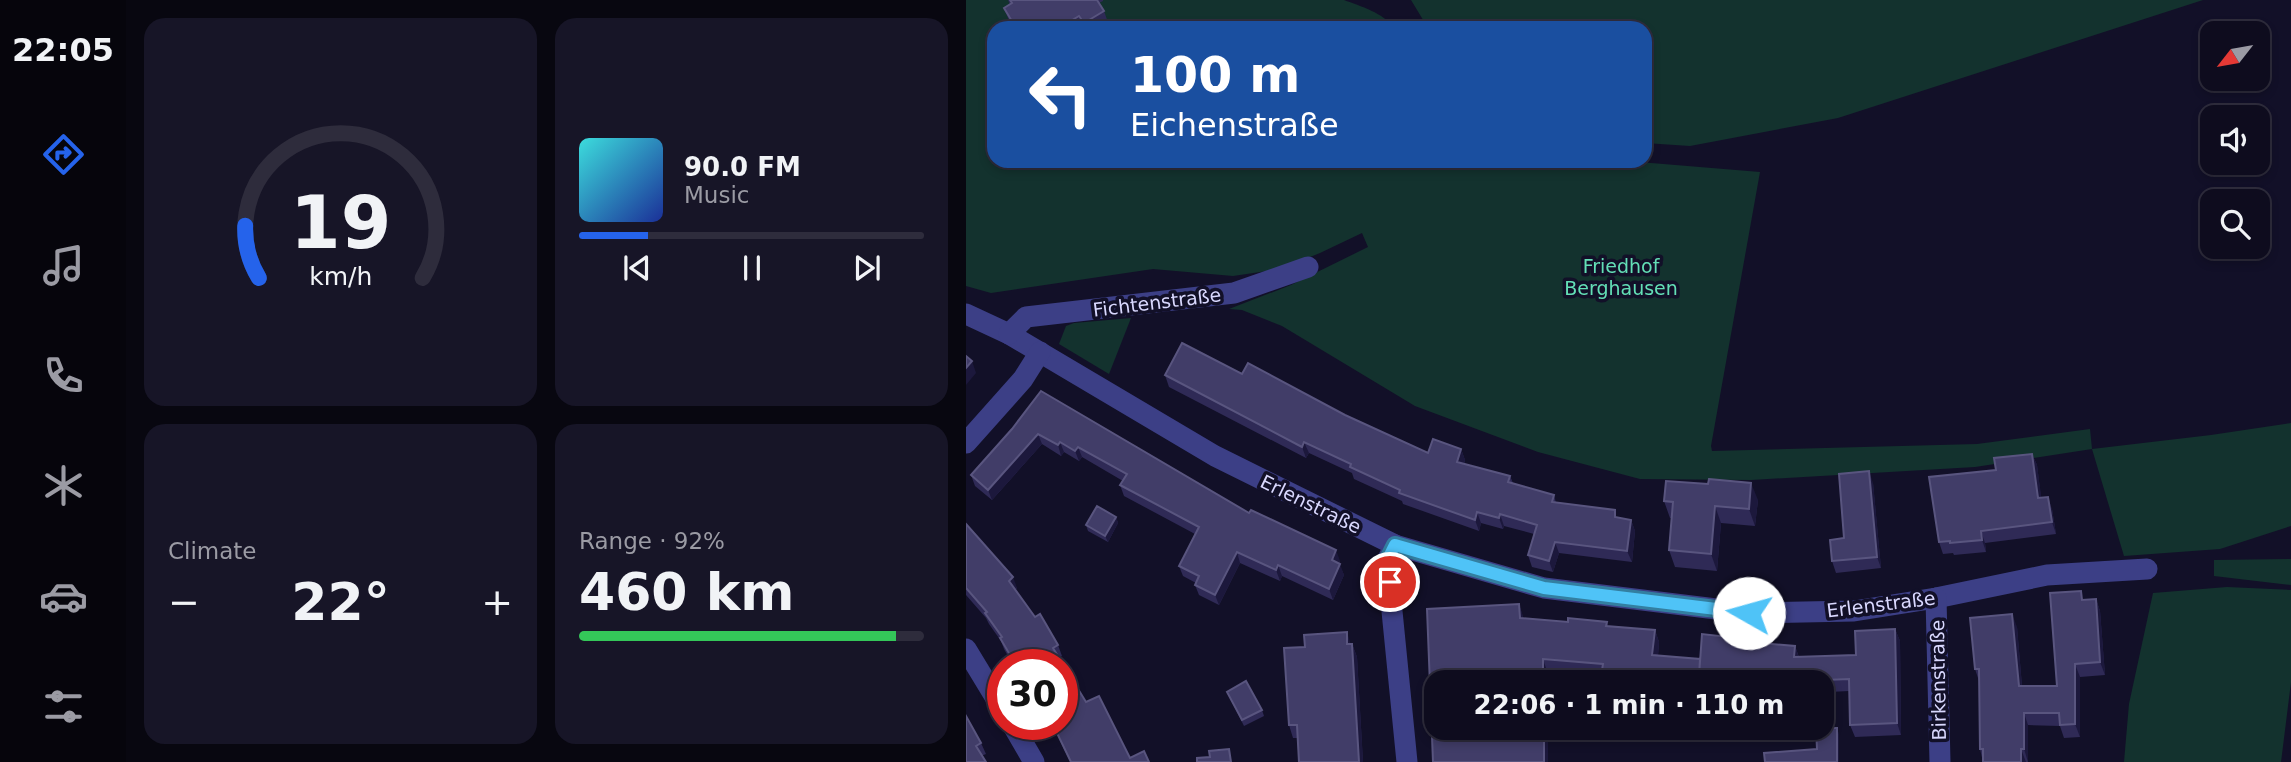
<!DOCTYPE html>
<html lang="en">
<head>
<meta charset="utf-8">
<style>
	:root { --surface:#0e0c1e; --page:#171527; --text:#f1f3f6; --muted:#9b9ba4; --line:#2e2c3c; --accent:#2563eb }
	body { margin:0; font-family:"DejaVu Sans",sans-serif; background:var(--page); color:var(--text); height:100vh; display:flex; flex-direction:column; font-size:26px; white-space:nowrap }
	* { box-sizing:border-box; margin:0 }
	p { font-size:23px; color:var(--muted) }
	.icon { flex:none; width:38px; height:38px; fill:none; stroke:currentColor; stroke-width:2; stroke-linecap:round; stroke-linejoin:round }
	.map { position:relative; flex:1; overflow:hidden }
	.details { display:flex; flex-direction:column; gap:18px; padding:18px; background:#080710; width:840px }
	.details>* { flex:none }
	.guide { position:absolute; left:21px; top:21px; width:665px; height:147px; border-radius:21px; box-shadow:0 4px 10px #0003,0 0 0 2px var(--line); background:#1a4fa0; color:#fff; overflow:hidden }
	.needle { width:46px; rotate:239deg }
	.fabs { position:absolute; left:1234px; top:21px; display:grid; gap:14px }
	.fabs a { display:grid; place-items:center; width:70px; height:70px; border-radius:14px; background:var(--surface); box-shadow:0 4px 10px #0003,0 0 0 2px var(--line); font-size:35px }
	.speed { position:absolute; left:21px; top:649px; display:flex; gap:14px; font-size:35px; font-weight:700; text-align:center }
	.speed>* { display:grid; place-content:center; width:91px; height:91px; border-radius:50%; background:var(--surface); box-shadow:0 4px 10px #0003,0 0 0 2px var(--line); line-height:1 }
	.speed .limit { border:10px solid #d22; background:#fff; color:#111 }
	.pin { position:absolute; display:grid; place-items:center; width:60px; height:60px; color:#fff; margin:-30px; border:4px solid #fff; border-radius:50%; box-shadow:0 2px 7px #0007 }
	.me { position:absolute; width:77px; margin:-38px; rotate:277deg; stroke-linejoin:round; filter:drop-shadow(0 0 5px #0008) }
	.turn { display:flex; align-items:center; gap:24px; height:147px; padding:0 28px; font-size:32px }
	.turn .icon { width:91px; height:91px; stroke-width:2.5 }
	.turn b { display:block; font-size:49px; line-height:60px }
	.big { font-size:52px; font-weight:800; line-height:1.1 }
	.details .tile { flex:1; display:flex; flex-direction:column; justify-content:center; gap:10px; min-width:0; padding:0 24px; border-radius:21px; background:var(--page) }
	.details .dial { align-items:center; gap:0 }
	.dial svg { height:182px; overflow:visible; fill:none; stroke:var(--line); stroke-width:7; stroke-linecap:round; text-anchor:middle }
	.dial text { fill:var(--text); stroke:none }
	.song { display:flex; align-items:center; gap:21px }
	.cover { width:84px; height:84px; border-radius:10px; background:linear-gradient(135deg,hsl(180 70% 55%),hsl(230 70% 35%)) }
	.played { height:7px; border-radius:4px; background:linear-gradient(90deg,var(--accent) 20%,var(--line) 20%) }
	.keys { display:flex; justify-content:space-around; direction:ltr }
	.heat { display:flex; justify-content:space-between; align-items:center; font-size:38px; direction:ltr }
	.charge { height:10px; border-radius:5px; background:linear-gradient(90deg,#34c759 92%,var(--line) 0) }
	.details .tiles { flex:1; display:grid; gap:18px; grid-template-columns:repeat(2,1fr) }
	.trip { position:absolute; left:458px; top:670px; width:410px; height:70px; border-radius:21px; background:var(--surface); box-shadow:0 4px 10px #0003,0 0 0 2px var(--line); font-weight:800; line-height:70px; text-align:center }
	main { display:flex; flex:1; min-height:0 }
	.dock { display:flex; flex-direction:column; width:126px; justify-content:space-around; align-items:center; background:#06050c; color:var(--muted) }
	.dock .icon { width:49px; height:49px }
	.dock .on { color:var(--accent) }
	.dock b { font-size:32px; color:var(--text) }
	.map>svg:first-child { display:block }
</style>
</head>
<body>
<main>
<nav class="dock">
<b>22:05</b>
<svg class="icon on" aria-label="directions" viewBox="0 0 24 24"><path d="M12 3l9 9-9 9-9-9zM9 14v-3h6M13 9l2 2-2 2"/></svg>
<svg class="icon" aria-label="music" viewBox="0 0 24 24"><path d="M9 18V5l10-2v13"/><circle cx="6" cy="18" r="3"/><circle cx="16" cy="16" r="3"/></svg>
<svg class="icon" aria-label="phone" viewBox="0 0 24 24"><path d="M5 4h4l2 5-3 2q2 4 5 5l2-3 5 2v4C11 20 4 13 5 4z"/></svg>
<svg class="icon" aria-label="climate" viewBox="0 0 24 24"><path d="M12 3v18M4 7l16 10M4 17L20 7"/></svg>
<svg class="icon" aria-label="car" viewBox="0 0 24 24"><path d="M5 17H2v-5l4-1 3-4h7l3 4 3 1v5h-3M9 17h6M6 11h13"/><circle cx="7" cy="17" r="2"/><circle cx="17" cy="17" r="2"/></svg>
<svg class="icon" aria-label="filters" viewBox="0 0 24 24"><path d="M4 7h16M4 17h16"/><circle cx="9" cy="7" r="2"/><circle cx="15" cy="17" r="2"/></svg>
</nav>
<section class="details">
<div class="tiles">
<div class="tile dial"><svg viewBox="0 0 100 80">
<path d="M14 69A42 42 0 1 1 86 69"/>
<path d="M14 69A42 42 0 0 1 8 46" stroke="#2563eb"/>
<text x="50" y="56" font-size="32" font-weight="700">19</text>
<text x="50" y="72" font-size="11">km/h</text>
</svg></div>
<div class="tile">
<div class="song"><i class="cover"></i><div><b>90.0 FM</b><p>Music</p></div></div>
<div class="played"></div>
<div class="keys"><svg class="icon" aria-label="previous" viewBox="0 0 24 24"><path d="M18 5L8 12l10 7zM5 5v14"/></svg><svg class="icon" aria-label="pause" viewBox="0 0 24 24"><path d="M8 5v14M16 5v14"/></svg><svg class="icon" aria-label="next" viewBox="0 0 24 24"><path d="M6 5l10 7-10 7zM19 5v14"/></svg></div>
</div>
<div class="tile"><p>Climate</p>
<div class="heat"><a>−</a><b class="big">22°</b><a>+</a></div>
</div>
<div class="tile"><p>Range · 92%</p><b class="big">460 km</b><div class="charge"></div></div>
</div>
</section>
<div class="map">
<svg width="1325" height="762" viewBox="0 0 1325 762">
	<rect width="100%" height="100%" fill="#121028"/>
	<!-- green -->
	<g fill="#13322e">
		<path d="M0,0H378C394,6 418,13 428,28H28V161H661L794,172L745,446L746,451L1011,444L1124,429L1126,449L1245,435L1325,423V526L1254,549L1158,556L1126,449L1009,467L785,480L674,479L572,452L449,406L316,326L276,310L263,309L325,285L402,247L396,233L354,253L314,269L267,276L187,269L25,293L0,286Z"/>
		<path d="M445,0H1237L872,118L724,146L679,143V28H462Z"/>
		<path d="M165,318L143,374L93,344L100,326L108,323Z"/>
		<path d="M1325,559V585L1248,576V560Z"/>
		<path d="M1261,587L1325,590V682L1315,762H1158L1163,704L1187,593Z"/>
	</g>
	<g fill="none" stroke-linecap="round" stroke-linejoin="round">
		<!-- minor -->
		<g stroke="#3c3f86" stroke-width="21">
			<path d="M0,314L43,334L249,456L429,545L578,588L783,613L888,611L970,598L1081,575L1181,569"/>
			<path d="M43,334L60,317L268,293L342,267"/>
			<path d="M0,443L57,379L74,352"/>
			<path d="M429,545L421,561L441,762"/>
			<path d="M970,598L974,762"/>
			<path d="M0,649L37,710"/>
			<path d="M46,724L68,762"/>
		</g>
	</g>
	<!-- wall -->
	<g fill="#2f2a56">
		<path d="M42,0H137V1L133,3L138,11L144,28H46L38,8L44,5Z"/>
		<path d="M276,374L379,415L462,453L495,449L499,460L498,464L544,476L547,483L588,495L590,503L652,518L665,520L669,531L666,562L593,553L587,572L566,567L562,555L568,534L538,526L537,529L515,523L513,531L437,504L436,501L388,479L386,473L343,453L340,458L203,387L199,375Z"/>
		<path d="M75,391L283,513L374,561L373,564L378,575L367,600L316,576L314,581L274,563L253,605L233,595L229,585L230,583L217,576L213,566L229,534L158,496L154,485L157,481L116,457L113,461L98,452L95,456L76,444L26,500L9,486L5,475L46,429Z"/>
		<path d="M1066,454L1071,465L1075,498L1086,509L1090,534L1019,543L1020,552L988,555L987,553L977,554L973,542L1030,470Z"/>
		<path d="M907,483L915,568L870,573L866,561Z"/>
		<path d="M742,484L792,500L789,526L755,523L751,571L709,567L703,550L706,518H704L698,501Z"/>
		<path d="M150,517L152,523L142,542L122,531L120,525Z"/>
		<path d="M0,524L51,588L49,590L69,617L92,645L96,656L93,658L120,702L164,758L183,762H104L86,724H96V665H47L38,649L35,641L23,624L20,618L0,595Z"/>
		<path d="M1118,599H1130L1134,611L1139,675L1114,677V737L1098,738L1094,726L1062,725V762H1017L1014,749L1013,681L1009,669L1051,627L1056,686H1091Z"/>
		<path d="M553,604L557,618L602,622V618L641,622L642,626L689,630L693,642L692,656L734,660L736,634L763,637L764,640L829,646L833,657L890,655L889,631L929,629L934,641L935,735L889,737L884,725L883,691L863,692L861,686L856,685V682H821L798,681L797,682H641L639,676L581,671V682H471V728H582V762H467L461,609Z"/>
		<path d="M385,644H386L391,657L397,762H333L331,738H327L323,725Z"/>
		<path d="M261,692L296,710L298,716L278,726Z"/>
		<path d="M0,716L15,743L20,754L0,762Z"/>
		<path d="M671,728H696L695,737L672,732Z"/>
	</g>
	<!-- shaded-wall -->
	<g fill="#1c183c">
		<path d="M6,361L10,373L0,385V368Z"/>
		<path d="M72,434L76,444L26,500L22,490Z"/>
		<path d="M94,442L98,452L95,456L92,445Z"/>
		<path d="M338,442L343,453L340,458L336,447Z"/>
		<path d="M112,447L116,457L113,461L109,451Z"/>
		<path d="M495,449L499,460L495,473L491,462Z"/>
		<path d="M1066,454L1071,465L1077,510L1072,498Z"/>
		<path d="M903,471L907,483L915,568L911,557Z"/>
		<path d="M785,483L792,500L789,526L783,509Z"/>
		<path d="M1082,497L1086,509L1090,534L1086,522Z"/>
		<path d="M749,506L755,523L751,571L745,554Z"/>
		<path d="M511,512L515,523L513,531L509,520Z"/>
		<path d="M534,514L538,526L537,529L533,518Z"/>
		<path d="M150,517L152,523L142,542L139,536Z"/>
		<path d="M665,520L669,531L666,562L661,551Z"/>
		<path d="M1015,531L1019,543L1020,552L1016,540Z"/>
		<path d="M589,542L593,553L587,572L583,561Z"/>
		<path d="M370,550L374,561L370,571L366,560Z"/>
		<path d="M271,552L274,563L253,605L249,595Z"/>
		<path d="M374,564L378,575L367,600L363,589Z"/>
		<path d="M312,565L316,576L314,581L310,570Z"/>
		<path d="M47,577L51,588L47,592L43,581Z"/>
		<path d="M1130,599L1134,611L1139,675L1134,662Z"/>
		<path d="M553,604L557,616L558,630L554,618Z"/>
		<path d="M1046,614L1051,627L1057,699L1053,686Z"/>
		<path d="M929,629L934,641L935,735L931,723Z"/>
		<path d="M689,630L693,642L691,667L686,655Z"/>
		<path d="M381,632L385,645L381,644Z"/>
		<path d="M386,644L391,657L397,762H393Z"/>
		<path d="M829,646L833,658L828,657Z"/>
		<path d="M577,659L581,671V682H577Z"/>
		<path d="M1109,664L1114,677V737L1109,724Z"/>
		<path d="M793,669L798,681L797,682H792Z"/>
		<path d="M1058,713L1062,725V762L1058,749Z"/>
		<rect x="578" y="728" width="4" height="34"/>
		<path d="M692,728H696L695,737Z"/>
		<path d="M871,728L873,734V762H871Z"/>
		<path d="M1055,749L1060,762H1055Z"/>
	</g>
	<!-- building -->
	<g fill="#413d68" stroke="#59557f" stroke-width="2">
		<path d="M44,0H131L138,11L118,23L113,16L93,28H87L84,24L77,28H62L59,23L50,28L38,8L46,3Z"/>
		<path d="M216,343L276,374L282,363L379,415L462,453L467,439L495,449L491,462L544,476L542,482L588,495L586,502L649,510V517L665,520L661,551L589,542L583,561L562,555L571,525L534,514L533,518L511,512L509,520L433,493L434,490L384,467L385,464L338,442L336,447L199,375Z"/>
		<path d="M0,356L6,361L0,368Z"/>
		<path d="M75,391L283,513L285,510L370,550L366,560L374,564L363,589L312,565L310,570L271,552L249,595L229,585L233,576L213,566L233,527L154,485L161,474L112,447L109,451L94,442L92,445L72,434L22,490L5,475L46,429Z"/>
		<path d="M1066,454L1072,498L1082,497L1086,522L1015,531L1016,540L984,543V541L973,542L963,477L1030,470L1028,458Z"/>
		<path d="M903,471L911,557L866,561L864,540L878,538L873,474Z"/>
		<path d="M743,479L785,483L783,509L749,506L745,554L703,550L707,502L698,501L700,481L742,484Z"/>
		<path d="M131,506L150,517L139,536L120,525Z"/>
		<path d="M0,524L47,577L43,581L69,617L74,614L92,645L87,648L120,702L133,696L164,758L178,751L183,762H105L90,731L91,730L88,724H96V665H50L34,638L36,637L19,613L21,612L0,588Z"/>
		<path d="M1115,591L1116,600L1130,599L1134,662L1109,664V724L1094,725L1093,713H1058V749H1055V762H1017V749H1014L1013,669H1009L1004,618L1046,614L1053,686H1091L1084,593Z"/>
		<path d="M553,604L554,618L602,622V618L641,622L640,626L689,630L686,655L734,659L733,676L736,634L763,637L762,640L829,646L828,657L890,655L889,631L929,629L931,723L884,725L883,679L859,680V674L793,669L792,682L733,677V681L699,678L698,682H675L677,673L636,670L637,664L577,659V682H471V728H578V762H467L461,609Z"/>
		<path d="M381,632V644H386L393,762H333L331,725H323L318,648L339,647L338,635Z"/>
		<path d="M280,681L296,710L276,720L261,692Z"/>
		<path d="M0,716L15,743L10,746L20,762H0Z"/>
		<path d="M850,728H871V762H799L798,753L851,749Z"/>
		<path d="M263,749L265,762H231V758L244,757L243,751Z"/>
	</g>
	<g fill="none" stroke-linecap="round" stroke-linejoin="round">
		<defs>
			<path id="route" d="M424,582L421,561L429,545L578,588L783,613"/>
		</defs>
		<!-- route casing -->
		<use href="#route" stroke="#337fa1" stroke-width="18"/>
		<!-- route -->
		<use href="#route" stroke="#4fc3f7" stroke-width="12"/>
	</g>
	<g text-anchor="middle" stroke-width="7" stroke-linejoin="round" paint-order="stroke">
		<!-- park labels -->
		<g font-size="19" fill="#63dfb6" stroke="#121028">
			<text x="655" y="273">Friedhof<tspan x="655" dy="22">Berghausen</tspan></text>
		</g>
		<!-- street labels -->
		<g font-size="19" fill="#d9d8fe" stroke="#121028">
			<text transform="translate(191 302) rotate(-7)" y="7">Fichtenstraße</text>
			<text transform="translate(345 504) rotate(26)" y="7">Erlenstraße</text>
			<text transform="translate(915 604) rotate(-7)" y="7">Erlenstraße</text>
			<text transform="translate(972 680) rotate(-91)" y="7">Birkenstraße</text>
		</g>
	</g>
</svg>
<div class="fabs">
<a><svg class="needle" viewBox="-14 -14 28 28"><path d="M0-13l5 13h-10z" fill="#e53935"/><path d="M0 13l5-13h-10z" fill="#9b9ba4"/></svg></a>
<a><svg class="icon" aria-label="sound" viewBox="0 0 24 24"><path d="M4 9h4l5-4v14l-5-4H4zM17 9q2 3 0 6"/></svg></a>
<a><svg class="icon" aria-label="search" viewBox="0 0 24 24"><circle cx="10" cy="10" r="6"/><path d="M15 15l6 6"/></svg></a>
</div>
<div class="speed"><div class="limit">30</div></div>
<div class="pin" style="left:424px;top:582px;background:#d93025"><svg class="icon" aria-label="arrive" viewBox="0 0 24 24"><path d="M6 21V4h12l-3 4 3 4H6"/></svg></div>
<svg class="me" style="left:783px;top:613px" viewBox="-20 -20 40 40"><circle r="19" fill="#fff"/><path d="M0-13L10 11 0 6-10 11z" fill="#4fc3f7"/></svg>
<div class="trip">22:06 · 1 min · 110 m</div>
<div class="guide">
<div class="turn"><svg class="icon" aria-label="left" viewBox="0 0 24 24"><path d="M17 20v-9H6M10 6l-5 5 5 5"/></svg><div><b>100 m</b>Eichenstraße</div></div>
</div>
</div>
</main>
</body>
</html>
